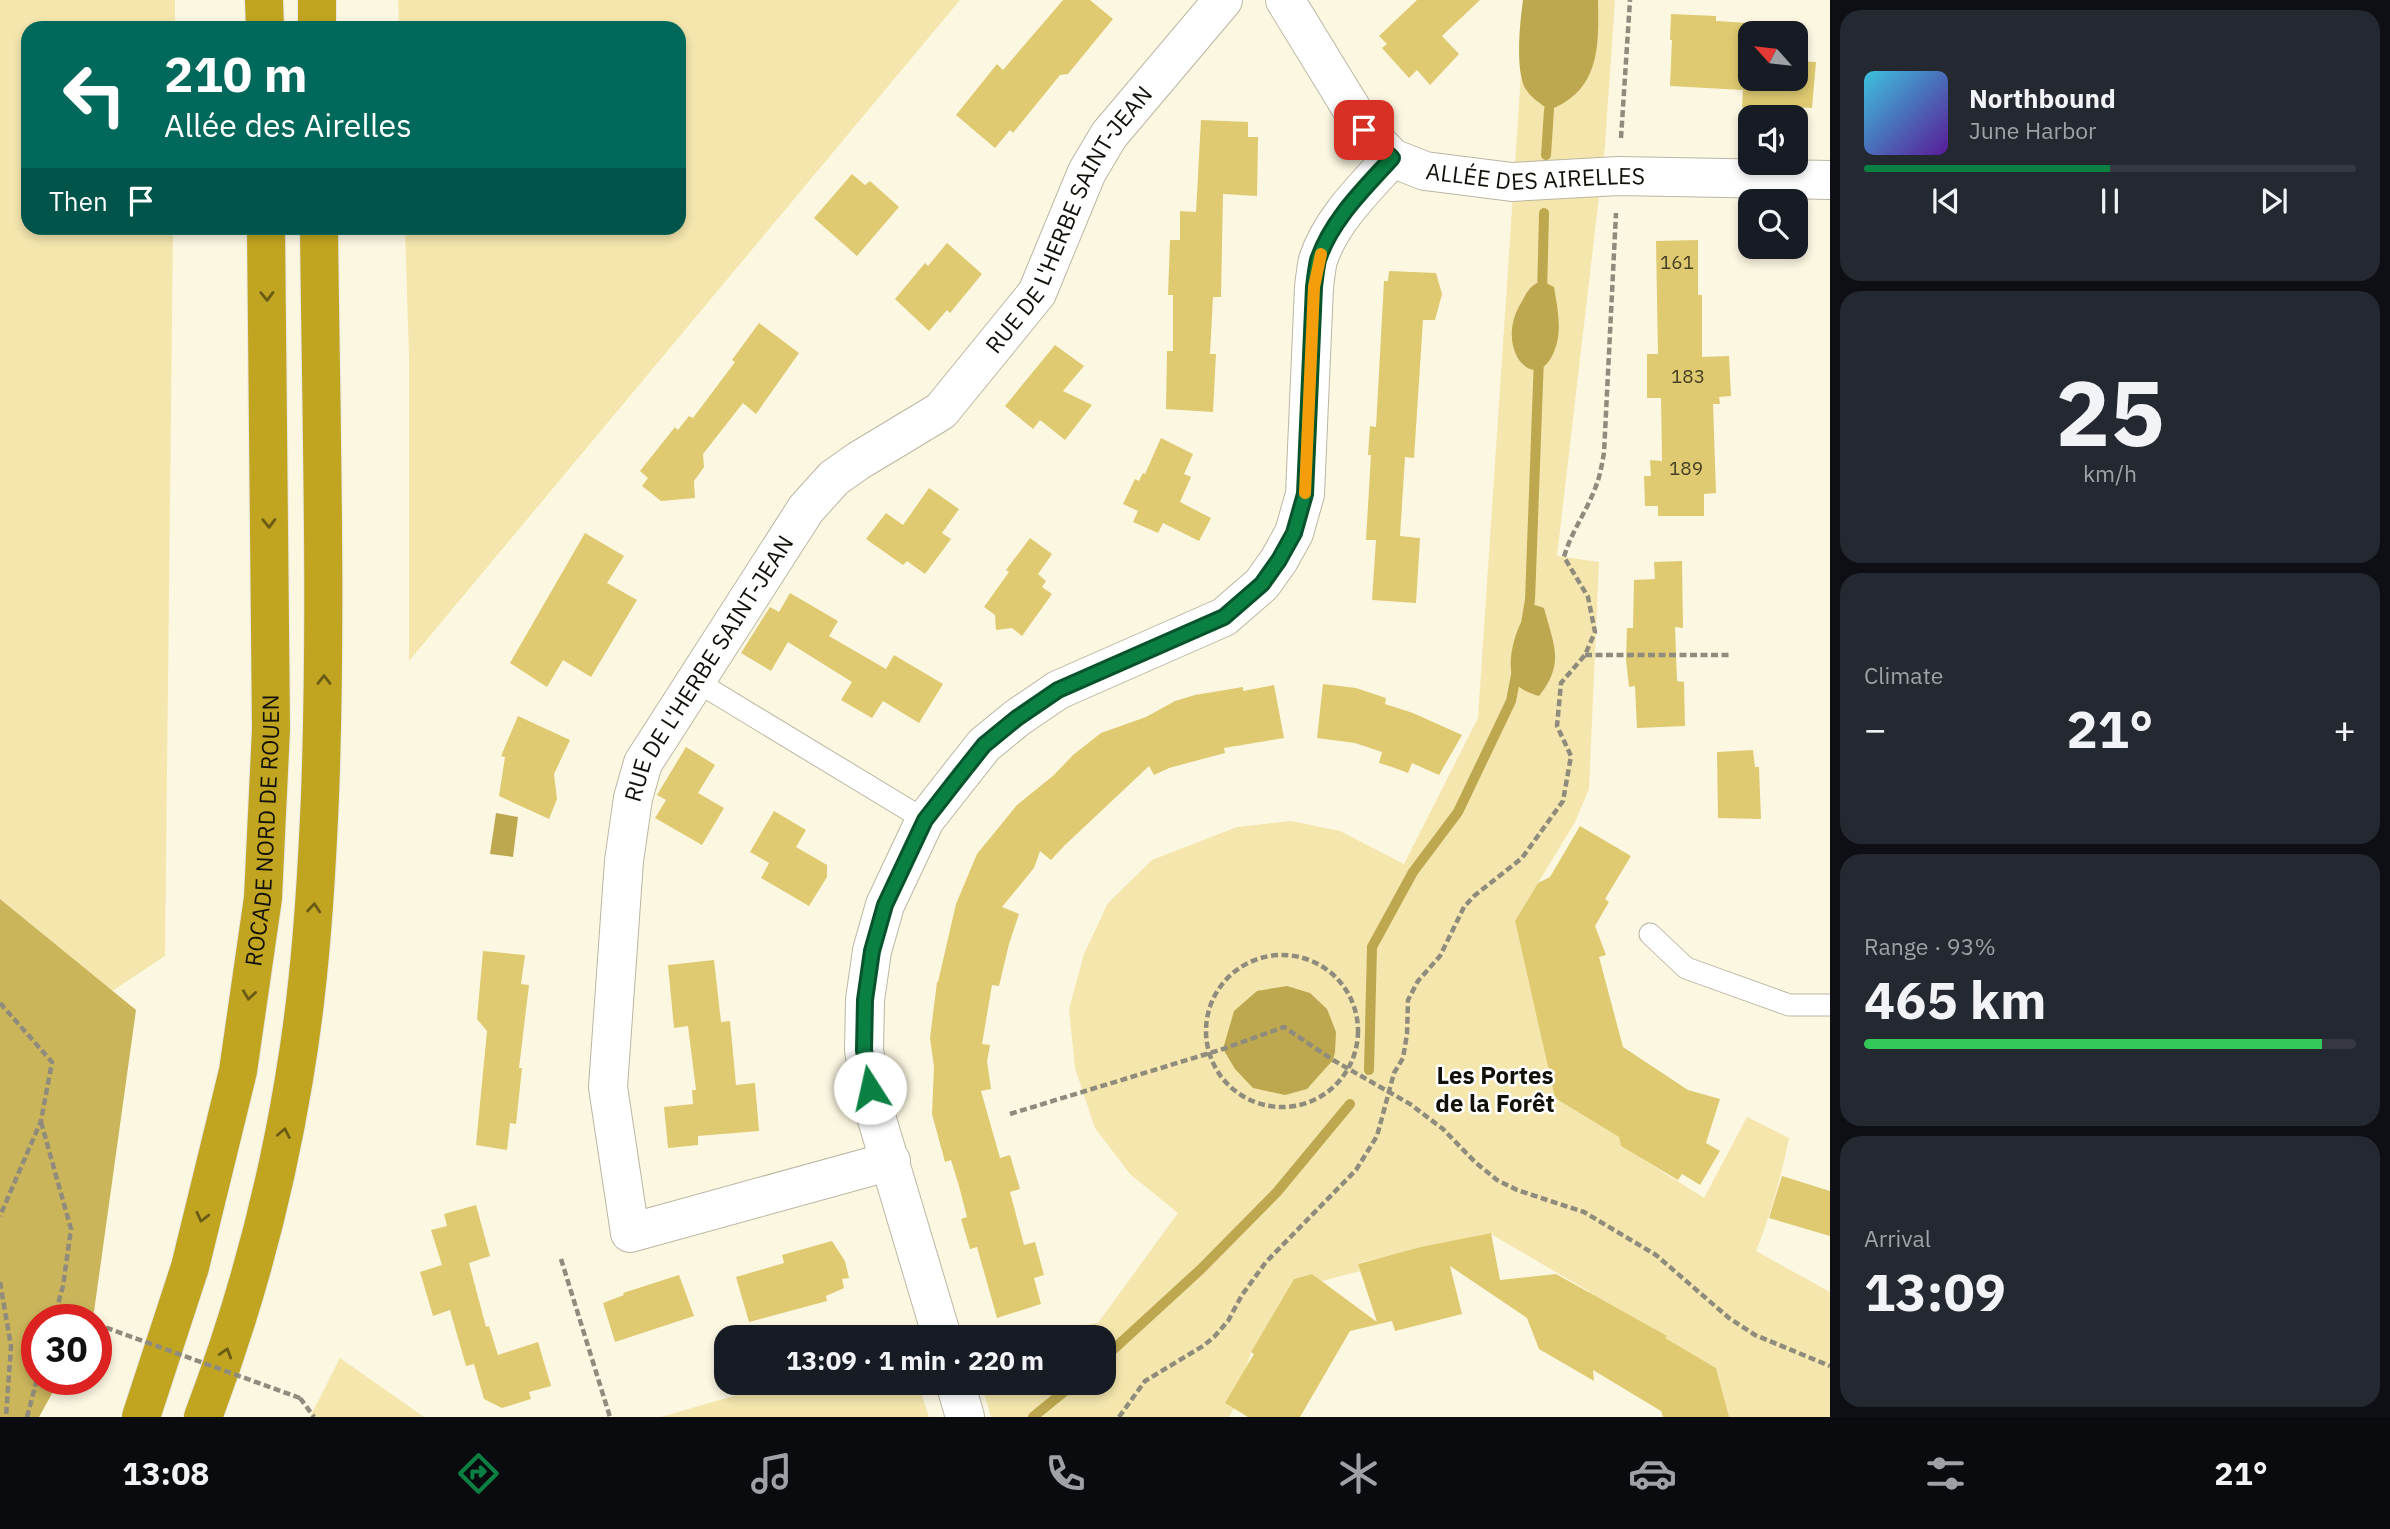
<!DOCTYPE html>
<html lang="en">
<head>
<meta charset="utf-8">
<style>
	:root { --surface:#171b24; --page:#242831; --text:#f1f3f6; --muted:#9ea1a6; --line:#363941; --accent:#0b8043 }
	body { margin:0; font-family:"IBM Plex Sans",sans-serif; background:var(--page); color:var(--text); height:100vh; display:flex; flex-direction:column; font-size:26px; white-space:nowrap }
	* { box-sizing:border-box; margin:0 }
	p { font-size:23px; color:var(--muted) }
	.icon { flex:none; width:38px; height:38px; fill:none; stroke:currentColor; stroke-width:2; stroke-linecap:round; stroke-linejoin:round }
	.map { position:relative; flex:1; overflow:hidden }
	.details { display:flex; flex-direction:column; gap:10px; padding:10px; background:#0d0f14; width:560px }
	.details>* { flex:none }
	.guide { position:absolute; left:21px; top:21px; width:665px; height:214px; border-radius:21px; box-shadow:0 4px 10px #0003; background:#00695c; color:#fff; overflow:hidden }
	.needle { width:46px; rotate:297deg }
	.controls { position:absolute; left:1738px; top:21px; display:grid; gap:14px }
	.controls a { display:grid; place-items:center; width:70px; height:70px; border-radius:14px; background:var(--surface); box-shadow:0 4px 10px #0003; font-size:35px }
	.speed { position:absolute; left:21px; top:1304px; display:flex; gap:14px; font-size:35px; font-weight:700; text-align:center }
	.speed>* { display:grid; place-content:center; width:91px; height:91px; border-radius:50%; background:var(--surface); box-shadow:0 4px 10px #0003; line-height:1 }
	.speed .limit { border:10px solid #d22; background:#fff; color:#111 }
	.pin { position:absolute; display:grid; place-items:center; width:60px; height:60px; color:#fff; margin:-30px; border-radius:14px; box-shadow:0 4px 10px #0006 }
	.me { position:absolute; width:77px; margin:-38px; rotate:350deg; stroke-linejoin:round; filter:drop-shadow(0 0 5px #0008) }
	.turn { display:flex; align-items:center; gap:24px; height:147px; padding:0 28px; font-size:32px }
	.turn .icon { width:91px; height:91px; stroke-width:2.5 }
	.turn b { display:block; font-size:49px; line-height:60px }
	.then { display:flex; align-items:center; height:66px; padding:0 28px; background:#0003; gap:14px; font-size:26px }
	.big { font-size:52px; font-weight:700; line-height:1.1 }
	.details .card { flex:1; display:flex; flex-direction:column; justify-content:center; gap:10px; min-width:0; padding:0 24px; border-radius:21px; background:var(--page) }
	.details .dial { align-items:center; gap:0 }
	.dial b { font-size:91px; line-height:1 }
	.song { display:flex; align-items:center; gap:21px }
	.cover { width:84px; height:84px; border-radius:10px; background:linear-gradient(135deg,hsl(190 70% 55%),hsl(270 70% 35%)) }
	.played { height:7px; border-radius:4px; background:linear-gradient(90deg,var(--accent) 50%,var(--line) 50%) }
	.keys { display:flex; justify-content:space-around; direction:ltr }
	.heat { display:flex; justify-content:space-between; align-items:center; font-size:38px; direction:ltr }
	.charge { height:10px; border-radius:5px; background:linear-gradient(90deg,#34c759 93%,var(--line) 0) }
	.trip { position:absolute; left:714px; top:1325px; width:402px; height:70px; border-radius:21px; background:var(--surface); box-shadow:0 4px 10px #0003; font-weight:700; line-height:70px; text-align:center }
	.tabs { display:flex; height:112px; justify-content:space-around; align-items:center; background:#090b0e; color:var(--muted) }
	.tabs .icon { width:49px; height:49px }
	.tabs .on { color:var(--accent) }
	.tabs b { font-size:32px; color:var(--text) }
	main { display:flex; flex:1; min-height:0 }
	.map>svg:first-child { display:block }
</style>
</head>
<body>
<main>
<div class="map">
<svg width="1830" height="1417" viewBox="0 0 1830 1417">
	<rect width="100%" height="100%" fill="#fcf7e1"/>
	<!-- green -->
	<g fill="#f4e6ad">
		<path d="M0,0H175V28H28V228H173L165,956L112,991L0,899Z"/>
		<path d="M398,0H960L409,661V357L405,228H679V28H399Z"/>
		<path d="M1526,0H1615L1605,145L1557,556L1599,562L1589,789L1575,822L1515,921L1555,1098L1619,1137L1622,1146L1704,1198L1747,1117L1789,1138C1781,1177 1771,1214 1756,1251L1830,1292V1417H1728L1715,1367L1702,1360L1697,1362L1662,1341L1667,1336L1586,1301L1590,1292L1489,1233L1358,1263L1360,1271L1322,1281L1312,1274L1294,1279L1251,1352L1234,1408L1229,1417H991L981,1383L1104,1382V1337H1000L1098,1323L1178,1213L1130,1174L1095,1128L1075,1068L1069,1009L1084,954L1108,903L1152,860L1237,827L1291,821L1340,831L1404,864L1478,718Z"/>
		<path d="M340,1358L424,1417H310Z"/>
		<path d="M782,1382L918,1383L929,1417H661Z"/>
	</g>
	<!-- forest -->
	<path fill="#cab55b" d="M0,899L136,1010L93,1319L37,1320V1379H60L39,1417H0Z"/>
	<!-- water -->
	<g fill="#bda84f">
		<path d="M1523,0H1598C1599,46 1600,91 1549,110C1540,103 1531,98 1525,88C1515,68 1520,22 1523,0Z"/>
		<path d="M1542,281L1554,287C1557,306 1562,327 1556,346C1539,401 1492,350 1521,303C1527,292 1530,285 1542,281Z"/>
		<path d="M1535,605L1544,608C1554,646 1565,663 1539,696C1531,694 1519,689 1515,682C1503,665 1518,615 1535,605Z"/>
		<path d="M496,813L518,817L513,857L490,854Z"/>
		<path d="M1287,986L1310,993L1327,1009L1336,1032L1335,1052L1333,1060L1307,1089L1285,1095L1253,1088L1235,1069L1223,1049L1234,1011L1257,991Z"/>
	</g>
	<g fill="none" stroke-linecap="round" stroke-linejoin="round">
		<!-- stream -->
		<g stroke="#bda84f" stroke-width="10">
			<path d="M1546,155L1549,110"/>
			<path d="M1542,295L1544,213"/>
			<path d="M1526,623L1530,600L1539,357"/>
			<path d="M1369,1070L1372,947L1413,872L1458,812L1511,701L1517,670"/>
			<path d="M1104,1358L1201,1269L1277,1192L1350,1104"/>
			<path d="M1033,1417L1076,1382"/>
		</g>
	</g>
	<!-- building -->
	<g fill="#dfca71">
		<path d="M1063,0H1090L1113,19L1068,74L1060,75L1013,133L1010,130L995,148L956,115L997,64L1003,70Z"/>
		<path d="M1417,0H1480L1442,36L1459,54L1430,85L1417,70L1409,78L1382,48L1387,44L1379,36Z"/>
		<path d="M1671,14L1716,16V21L1780,25V33H1750V79H1796V61L1816,62L1812,108L1784,106V110L1742,107L1743,90L1670,86L1672,40H1670Z"/>
		<path d="M1201,120L1248,122V137H1258L1257,196L1223,194L1221,297H1213L1210,354H1216L1213,412L1166,409L1167,351H1173V295H1168L1170,240H1180V211L1196,212Z"/>
		<path d="M852,174L865,185L870,181L899,207L857,256L814,218Z"/>
		<path d="M1698,240V295H1702V357L1729,356L1731,396L1719,397L1720,404H1713L1716,493L1704,494V516H1658V506H1645L1644,476H1651L1650,460L1662,461L1661,398H1647V354H1658L1656,241Z"/>
		<path d="M947,243L982,274L950,313L947,310L929,331L895,299L925,263L928,266Z"/>
		<path d="M1389,271L1436,273L1442,294L1435,320H1423L1414,458L1405,457L1400,536L1420,538L1416,603L1372,600L1376,540H1366L1371,455H1368L1370,426L1376,427L1384,281H1388Z"/>
		<path d="M759,323L799,353L756,414L743,403L703,454L704,467L694,481L695,498L661,501L642,486L648,478L640,471L675,427L678,430L689,416L693,418L735,362L732,360Z"/>
		<path d="M1055,345L1084,366L1063,391L1092,405L1065,440L1040,420L1033,429L1005,406Z"/>
		<path d="M1161,438L1193,454L1184,474L1191,477L1180,502L1211,518L1199,541L1163,523L1158,533L1133,522L1138,511L1123,504L1135,479L1139,481L1143,473L1145,474Z"/>
		<path d="M929,488L959,509L942,533L951,539L925,574L907,561L903,565L866,539L886,513L903,525Z"/>
		<path d="M585,533L624,556L607,583L637,600L591,677L563,660L547,687L510,663Z"/>
		<path d="M1030,538L1052,554L1038,574L1046,581L1042,587L1052,594L1022,636L1012,628L996,630L995,615L984,607L1009,572L1006,570Z"/>
		<path d="M1682,561L1683,628L1675,627L1677,681L1684,682L1685,726L1637,728L1635,686L1629,687L1626,659L1627,628H1633L1634,580L1655,579L1654,562Z"/>
		<path d="M790,593L838,621L829,636L886,669L894,655L943,684L919,723L883,701L872,718L841,700L852,682L788,642L771,671L741,653L770,607L779,612Z"/>
		<path d="M1323,684L1356,688L1386,698L1385,704L1413,713L1462,735L1439,775L1412,763L1408,773L1392,767L1379,763L1382,752L1355,743L1317,738Z"/>
		<path d="M1274,685L1284,738L1224,748L1225,753L1169,768L1154,775L1149,766L1064,846L1051,860L1040,851L1034,868L1002,907L1019,914L1009,944L999,986L992,985L982,1044L990,1045L987,1061L991,1089L981,1091L1000,1158L1010,1155L1020,1189L1010,1192L1024,1245L1035,1242L1044,1275L1034,1278L1041,1304L997,1318L977,1247L970,1249L961,1219L967,1217L959,1186L951,1160L945,1162L932,1114L934,1067L930,1038L937,982H938L956,904L977,854L1017,805L1054,775L1073,755L1101,733L1146,717L1175,701L1195,695L1243,687V691Z"/>
		<path d="M518,716L570,740L554,774L557,799L549,819L499,796L505,757L501,756Z"/>
		<path d="M686,747L715,765L698,793L724,808L702,845L655,818L666,800L657,795Z"/>
		<path d="M1753,750L1755,767H1759L1761,819L1718,818L1717,752Z"/>
		<path d="M774,811L806,830L796,847L827,865V877L809,906L761,878L769,863L750,852Z"/>
		<path d="M1580,826L1631,856L1605,899L1609,902L1595,926L1606,955L1599,957L1623,1047L1688,1090L1720,1099L1706,1143L1720,1151L1700,1185L1682,1174L1678,1180L1621,1146L1619,1137L1555,1098L1515,921L1538,883L1550,877Z"/>
		<path d="M483,951L525,955L521,984L529,985L519,1068H522L516,1124L510,1123L507,1150L476,1145L487,1031L477,1019Z"/>
		<path d="M714,960L721,1022L730,1021L736,1085L755,1083L759,1131L698,1136V1145L668,1148L664,1107L693,1104L692,1090H696L688,1026L674,1028L668,965Z"/>
		<path d="M1782,1176L1830,1191V1236L1769,1218Z"/>
		<path d="M476,1205L490,1256L469,1263L486,1327L489,1326L498,1355L538,1342L551,1386L529,1392L531,1399L502,1408L484,1399L474,1364L466,1366L450,1310L433,1316L420,1272L442,1265L431,1230L447,1226L444,1214Z"/>
		<path d="M1491,1233L1500,1280L1556,1274L1667,1336L1665,1338L1716,1368L1729,1417H1663L1661,1411L1593,1370L1594,1381L1539,1349L1527,1318L1450,1266L1462,1314L1395,1331L1392,1321L1350,1331L1300,1417H1248L1225,1403L1254,1354L1251,1352L1294,1279L1312,1274L1377,1322L1358,1264L1421,1247Z"/>
		<path d="M832,1241L845,1261L849,1278L842,1279L844,1288L826,1296L827,1301L749,1322L736,1277L784,1263L782,1255Z"/>
		<path d="M679,1275L694,1316L615,1342L603,1303L624,1295L623,1293Z"/>
	</g>
	<g fill="none" stroke-linecap="round" stroke-linejoin="round">
		<defs>
			<g id="lane">
				<path d="M694,680L925,820"/>
				<path d="M1650,934L1686,968L1789,1005H1830"/>
			</g>
			<g id="street">
				<path id="s1" d="M1285,0L1364,129L1392,158L1425,171L1512,182L1618,176L1830,180"/>
				<path id="s2" d="M891,1161L630,1233L608,1087L624,861L633,798L643,763L806,509L834,478L858,461L941,411L1037,293L1087,172L1109,135L1223,0"/>
				<path d="M942,1337L873,1106L864,1050L865,1000L872,951L885,905L925,820L984,745L1017,718L1058,690L1224,617L1262,584L1279,560L1294,533L1305,494L1314,287C1315,279 1316,269 1318,260C1331,220 1365,188 1392,158"/>
				<path d="M955,1382L965,1417"/>
			</g>
			<g id="highway">
				<path d="M264,0L265,28"/>
				<path d="M317,0V28"/>
				<path id="s3" d="M141,1417L190,1267L238,1071L263,898L271,729L266,228"/>
				<path d="M203,1417C244,1309 275,1194 294,1079C310,985 316,890 320,796C327,607 321,417 319,228"/>
			</g>
		</defs>
		<!-- lane casing -->
		<use href="#lane" stroke="#bbb6a2" stroke-width="23"/>
		<!-- street casing -->
		<use href="#street" stroke="#bbb6a2" stroke-width="40"/>
		<!-- highway casing -->
		<use href="#highway" stroke="#e7e7e6" stroke-width="40"/>
		<!-- path -->
		<g stroke="#908c7d" stroke-width="4.5" stroke-dasharray="7 3.5" stroke-linecap="butt">
			<path d="M1621,138L1630,0"/>
			<path d="M1585,655H1729"/>
			<circle cx="1282" cy="1031" r="76"/>
			<path d="M0,1003L52,1062L41,1121L0,1216"/>
			<path d="M1010,1114L1223,1049L1284,1027L1333,1060L1410,1104L1443,1129L1475,1162L1497,1180L1517,1190L1584,1212L1656,1255L1729,1318L1755,1335L1830,1366"/>
			<path d="M41,1122L71,1229L63,1286L55,1315"/>
			<path d="M561,1259L610,1417"/>
			<path d="M0,1282L11,1346L6,1417"/>
			<path d="M54,1320L55,1315L84,1320"/>
			<path d="M300,1398L314,1417"/>
			<path d="M27,1417L37,1379"/>
			<path d="M1119,1417L1145,1381L1203,1346L1214,1337L1228,1321L1242,1295L1266,1262L1356,1170L1377,1136L1394,1073L1403,1058L1407,1034L1408,1000L1418,981L1440,956L1464,907L1474,896L1522,858L1563,801L1571,756L1557,726L1561,683L1585,655L1595,632L1588,597L1564,557C1571,532 1587,511 1596,486C1600,476 1602,464 1604,453L1616,213"/>
		</g>
		<!-- lane -->
		<use href="#lane" stroke="#fff" stroke-width="21"/>
		<!-- street -->
		<use href="#street" stroke="#fff" stroke-width="38"/>
		<!-- highway -->
		<use href="#highway" stroke="#c1a520" stroke-width="38"/>
		<!-- path-bridge -->
		<path stroke="#908c7d" stroke-width="4.5" stroke-dasharray="7 3.5" stroke-linecap="butt" d="M96,1324L300,1398"/>
	</g>
	<!-- one-way arrows -->
	<defs><path id="oneway-chevron" d="M-2-3.5L2.5 0L-2 3.5" fill="none" stroke-width="1.6" stroke-linecap="round" stroke-linejoin="round" transform="scale(1.75)"/></defs>
	<g stroke="#6a5b15">
		<use href="#oneway-chevron" transform="translate(267 296) rotate(89)"/>
		<use href="#oneway-chevron" transform="translate(269 523) rotate(89)"/>
		<use href="#oneway-chevron" transform="translate(324 680) rotate(-90)"/>
		<use href="#oneway-chevron" transform="translate(314 908) rotate(-85)"/>
		<use href="#oneway-chevron" transform="translate(249 995) rotate(98)"/>
		<use href="#oneway-chevron" transform="translate(284 1133) rotate(-79)"/>
		<use href="#oneway-chevron" transform="translate(202 1217) rotate(104)"/>
		<use href="#oneway-chevron" transform="translate(226 1353) rotate(-73)"/>
	</g>
	<g fill="none" stroke-linecap="round" stroke-linejoin="round">
		<defs>
			<path id="route" d="M870,1088L864,1050L865,1000L872,951L885,905L925,820L957,779L984,745L1017,718L1058,690L1224,617L1262,584L1279,560L1294,533L1305,494L1314,287C1315,279 1316,269 1318,260C1331,220 1365,188 1392,158L1364,130"/>
		</defs>
		<!-- route casing -->
		<use href="#route" stroke="#07532c" stroke-width="18"/>
		<!-- route -->
		<use href="#route" stroke="#0b8043" stroke-width="12"/>
		<!-- slow -->
		<path stroke="#f59e0b" stroke-width="12" d="M1305,493L1314,287L1321,254"/>
	</g>
	<g text-anchor="middle" stroke-width="5" stroke-linejoin="round" paint-order="stroke">
		<!-- number labels -->
		<g font-size="19" fill="#463f24">
			<text x="1677" y="269">161</text>
			<text x="1688" y="383">183</text>
			<text x="1686" y="475">189</text>
		</g>
		<!-- street labels -->
		<g font-size="23" fill="#13110a" stroke="#fff">
			<text dy="8" stroke="none"><textPath href="#s1" startOffset="338">ALLÉE DES AIRELLES</textPath></text>
			<text dy="8" stroke="none"><textPath href="#s2" startOffset="1447">RUE DE L'HERBE SAINT-JEAN</textPath></text>
			<text dy="8" stroke="none"><textPath href="#s2" startOffset="859">RUE DE L'HERBE SAINT-JEAN</textPath></text>
			<text dy="8" stroke="none"><textPath href="#s3" startOffset="602">ROCADE NORD DE ROUEN</textPath></text>
		</g>
		<!-- neighbourhood labels -->
		<g font-size="24" font-weight="bold" fill="#13110a" stroke="#fff">
			<text x="1495" y="1084">Les Portes<tspan x="1495" dy="28">de la Forêt</tspan></text>
		</g>
	</g>
</svg>
<div class="controls">
<a><svg class="needle" viewBox="-14 -14 28 28"><path d="M0-13l5 13h-10z" fill="#e53935"/><path d="M0 13l5-13h-10z" fill="#9ea1a6"/></svg></a>
<a><svg class="icon" aria-label="sound" viewBox="0 0 24 24"><path d="M4 9h4l5-4v14l-5-4H4zM17 9q2 3 0 6"/></svg></a>
<a><svg class="icon" aria-label="search" viewBox="0 0 24 24"><circle cx="10" cy="10" r="6"/><path d="M15 15l6 6"/></svg></a>
</div>
<div class="speed"><div class="limit">30</div></div>
<div class="pin" style="left:1364px;top:130px;background:#d93025"><svg class="icon" aria-label="arrive" viewBox="0 0 24 24"><path d="M6 21V4h12l-3 4 3 4H6"/></svg></div>
<svg class="me" style="left:870px;top:1088px" viewBox="-20 -20 40 40"><circle r="19" fill="#fff"/><path d="M0-13L10 11 0 6-10 11z" fill="#0b8043"/></svg>
<div class="trip">13:09 · 1 min · 220 m</div>
<div class="guide">
<div class="turn"><svg class="icon" aria-label="left" viewBox="0 0 24 24"><path d="M17 20v-9H6M10 6l-5 5 5 5"/></svg><div><b>210 m</b>Allée des Airelles</div></div>
<div class="then">Then<svg class="icon" aria-label="arrive" viewBox="0 0 24 24"><path d="M6 21V4h12l-3 4 3 4H6"/></svg></div>
</div>
</div>
<section class="details">
<div class="card">
<div class="song"><i class="cover"></i><div><b>Northbound</b><p>June Harbor</p></div></div>
<div class="played"></div>
<div class="keys"><svg class="icon" aria-label="previous" viewBox="0 0 24 24"><path d="M18 5L8 12l10 7zM5 5v14"/></svg><svg class="icon" aria-label="pause" viewBox="0 0 24 24"><path d="M8 5v14M16 5v14"/></svg><svg class="icon" aria-label="next" viewBox="0 0 24 24"><path d="M6 5l10 7-10 7zM19 5v14"/></svg></div>
</div>
<div class="card dial"><b>25</b><p>km/h</p></div>
<div class="card"><p>Climate</p>
<div class="heat"><a>−</a><b class="big">21°</b><a>+</a></div>
</div>
<div class="card"><p>Range · 93%</p><b class="big">465 km</b><div class="charge"></div></div>
<div class="card"><p>Arrival</p><b class="big">13:09</b></div>
</section>
</main>
<nav class="tabs">
<b>13:08</b>
<svg class="icon on" aria-label="directions" viewBox="0 0 24 24"><path d="M12 3l9 9-9 9-9-9zM9 14v-3h6M13 9l2 2-2 2"/></svg>
<svg class="icon" aria-label="music" viewBox="0 0 24 24"><path d="M9 18V5l10-2v13"/><circle cx="6" cy="18" r="3"/><circle cx="16" cy="16" r="3"/></svg>
<svg class="icon" aria-label="phone" viewBox="0 0 24 24"><path d="M5 4h4l2 5-3 2q2 4 5 5l2-3 5 2v4C11 20 4 13 5 4z"/></svg>
<svg class="icon" aria-label="climate" viewBox="0 0 24 24"><path d="M12 3v18M4 7l16 10M4 17L20 7"/></svg>
<svg class="icon" aria-label="car" viewBox="0 0 24 24"><path d="M5 17H2v-5l4-1 3-4h7l3 4 3 1v5h-3M9 17h6M6 11h13"/><circle cx="7" cy="17" r="2"/><circle cx="17" cy="17" r="2"/></svg>
<svg class="icon" aria-label="filters" viewBox="0 0 24 24"><path d="M4 7h16M4 17h16"/><circle cx="9" cy="7" r="2"/><circle cx="15" cy="17" r="2"/></svg>
<b>21°</b>
</nav>
</body>
</html>
